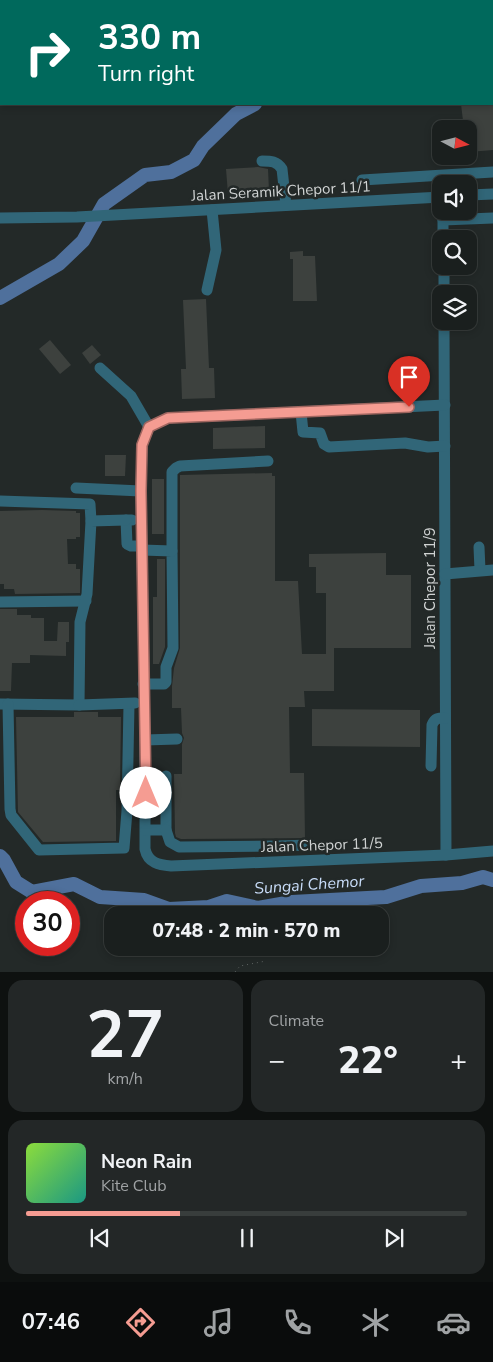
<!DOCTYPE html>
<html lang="en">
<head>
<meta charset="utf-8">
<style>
	:root { --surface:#1a1f1e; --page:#232727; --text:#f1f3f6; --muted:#9fa2a4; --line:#383d3c; --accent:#f59c92 }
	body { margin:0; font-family:"Nunito Sans",sans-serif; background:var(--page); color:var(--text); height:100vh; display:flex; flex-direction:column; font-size:19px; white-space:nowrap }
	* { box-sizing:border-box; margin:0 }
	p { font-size:16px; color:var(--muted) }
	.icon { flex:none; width:28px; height:28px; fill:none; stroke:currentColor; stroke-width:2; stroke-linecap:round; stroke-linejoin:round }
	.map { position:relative; height:972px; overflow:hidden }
	.panel { display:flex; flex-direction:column; gap:8px; padding:8px; background:#0e1110; flex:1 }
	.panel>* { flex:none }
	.top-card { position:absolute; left:0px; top:0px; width:494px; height:105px; box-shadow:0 2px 8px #0003,0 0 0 1px var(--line); background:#00695c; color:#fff; overflow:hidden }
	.needle { width:32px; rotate:97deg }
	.controls { position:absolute; left:432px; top:120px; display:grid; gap:10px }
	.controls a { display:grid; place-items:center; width:45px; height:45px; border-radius:10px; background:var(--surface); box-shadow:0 2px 8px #0003,0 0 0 1px var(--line); font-size:25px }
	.speed { position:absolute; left:15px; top:891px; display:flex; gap:10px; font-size:25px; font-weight:700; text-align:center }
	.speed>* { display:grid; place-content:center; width:65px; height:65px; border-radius:50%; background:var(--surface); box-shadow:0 2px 8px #0003,0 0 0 1px var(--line); line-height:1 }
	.speed .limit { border:8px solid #d22; background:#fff; color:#111 }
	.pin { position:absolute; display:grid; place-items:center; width:42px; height:42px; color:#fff; margin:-51px -21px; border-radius:50% 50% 50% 0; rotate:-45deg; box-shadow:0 0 5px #0007 }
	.pin .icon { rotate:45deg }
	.me { position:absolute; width:55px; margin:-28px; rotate:0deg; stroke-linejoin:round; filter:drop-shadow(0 0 4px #0008) }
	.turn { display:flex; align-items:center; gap:18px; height:105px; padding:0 15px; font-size:22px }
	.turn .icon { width:65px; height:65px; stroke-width:2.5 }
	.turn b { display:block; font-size:35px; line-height:42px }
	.big { font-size:38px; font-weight:800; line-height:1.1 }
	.panel .widget { flex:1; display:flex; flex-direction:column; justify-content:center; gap:8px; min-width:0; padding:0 18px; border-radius:15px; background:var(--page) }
	.panel .dial { align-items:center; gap:0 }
	.dial b { font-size:65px; line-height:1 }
	.song { display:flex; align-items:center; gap:15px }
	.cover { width:60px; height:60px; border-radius:8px; background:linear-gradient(135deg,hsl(90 70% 55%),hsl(170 70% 35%)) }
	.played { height:5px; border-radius:2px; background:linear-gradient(90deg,var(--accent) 35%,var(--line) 35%) }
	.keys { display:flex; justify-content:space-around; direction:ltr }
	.heat { display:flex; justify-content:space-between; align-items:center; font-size:28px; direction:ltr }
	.panel .tiles { flex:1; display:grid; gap:8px; grid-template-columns:1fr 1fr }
	.widget:last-child { grid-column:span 2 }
	.trip { position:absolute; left:104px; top:906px; width:285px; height:50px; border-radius:15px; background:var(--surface); box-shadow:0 2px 8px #0003,0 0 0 1px var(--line); font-weight:800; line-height:50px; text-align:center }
	.menu { display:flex; height:80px; justify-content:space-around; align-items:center; background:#0a0c0c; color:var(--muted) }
	.menu .icon { width:35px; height:35px }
	.menu .current { color:var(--accent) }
	.menu b { font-size:22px; color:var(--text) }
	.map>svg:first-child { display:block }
</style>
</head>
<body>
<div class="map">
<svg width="493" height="972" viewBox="0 0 493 972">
	<rect width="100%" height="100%" fill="#232928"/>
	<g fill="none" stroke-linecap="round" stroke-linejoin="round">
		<!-- river -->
		<g stroke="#4f709c" stroke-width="14">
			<path d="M492,16H493"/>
			<path d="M0,298L59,264L83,241L104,204L145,175L171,172L194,160L203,146L236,114L255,104"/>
			<path d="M0,856L4,860L16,882L32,892L74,884L100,897L144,900L169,909L209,907L227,901L258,908L292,902L386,897L421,886L462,883L483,877L493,880"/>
		</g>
	</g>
	<!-- building -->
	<g fill="#3d413e">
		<path d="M461,104H493V150L469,152V129H464Z"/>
		<path d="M258,167L268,169L269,191L228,194L226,169Z"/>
		<path d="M303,251V256H315L317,301H293V259H290V252Z"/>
		<path d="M206,299L209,368H214L215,398L182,399L181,369H186L183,300Z"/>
		<path d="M50,340L71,365L60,374L39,349Z"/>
		<path d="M92,345L101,355L90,364L82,353Z"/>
		<path d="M265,426V448L213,449V428Z"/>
		<path d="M105,455H126L125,476H105Z"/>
		<path d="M272,473V476H275V581H298L302,654H326V593H316V567H309V554L386,553V575H411V648H334V691H304L305,707H289L290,773H304L305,838L181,839L176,837L175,833L174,774H182V744L184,738L182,733L181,708H172V686L174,668L180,648V475Z"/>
		<rect x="152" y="479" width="12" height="55"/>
		<path d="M42,510L76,511V513H80V537H76V539H67L68,564H76V569H80V593L15,594L14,589H4V584H0V511Z"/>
		<path d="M157,559H165V647L159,664H153V597H157Z"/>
		<path d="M0,609H17V615H31V618H44V641H57L58,622H69V642H66V656L30,655V663H12L11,691H0Z"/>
		<path d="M312,709L420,710V747L312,746Z"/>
		<path d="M74,712H98V717H121L120,790H116V841L43,842L18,812L16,717H74Z"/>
	</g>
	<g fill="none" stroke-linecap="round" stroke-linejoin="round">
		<!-- path -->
		<path stroke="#606564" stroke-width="1" stroke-dasharray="1 4" stroke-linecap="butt" d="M235,972L240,966L266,961"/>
		<!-- minor -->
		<g stroke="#316678" stroke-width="11">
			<path d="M262,161C271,161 277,161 282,169L286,205"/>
			<path d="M362,180L493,172"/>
			<path d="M469,195L493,194"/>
			<path d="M443,211V239"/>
			<path d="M0,218L77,217L441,197"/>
			<path d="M443,220L493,218"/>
			<path d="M444,266V294"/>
			<path d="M207,290L216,250L212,210"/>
			<path d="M444,321L446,855"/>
			<path d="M100,368L131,396L149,427"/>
			<path d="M445,405L168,418L149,427L142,445L141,491L145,740V849C148,863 159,865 171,866L446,855L493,851"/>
			<path d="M301,412L303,432L320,433L324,444L329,447L405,443L428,447L445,446"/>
			<path d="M76,488L141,491"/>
			<path d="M0,501L90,504L91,521"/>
			<path d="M132,520H126L127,544L131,546H142"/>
			<path d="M479,547L480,570"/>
			<path d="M142,550L172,551L173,648L166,667V682L164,684H143"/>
			<path d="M172,551V472L176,468L180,466L268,461"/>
			<path d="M445,574L493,570"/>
			<path d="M0,602L86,601"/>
			<path d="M0,704L79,705L80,622L87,594L91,521L126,520"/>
			<path d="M8,704L10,809L11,815L39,850L124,848L127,811L129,704"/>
			<path d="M79,705L135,703"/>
			<path d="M145,740L177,739"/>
			<path d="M431,766L432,725C435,718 438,718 445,718"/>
			<path d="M146,830H166V776"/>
			<path d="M166,830L170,842L179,847L277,846L311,845"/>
		</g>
	</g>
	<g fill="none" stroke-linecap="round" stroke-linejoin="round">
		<defs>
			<path id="route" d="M146,793L141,491L142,445L149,427L168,418L409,407"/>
		</defs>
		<!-- route casing -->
		<use href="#route" stroke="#9f655f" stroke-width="12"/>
		<!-- route -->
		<use href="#route" stroke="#f59c92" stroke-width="9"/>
	</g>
	<g text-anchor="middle" stroke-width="5" stroke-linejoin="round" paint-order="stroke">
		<!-- street labels -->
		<g font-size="15" fill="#d0d3d3" stroke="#232928">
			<text transform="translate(281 191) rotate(-3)" y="5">Jalan Seramik Chepor 11/1</text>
			<text transform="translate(430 588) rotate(-90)" y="5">Jalan Chepor 11/9</text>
			<text transform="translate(322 845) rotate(-2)" y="5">Jalan Chepor 11/5</text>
		</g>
		<!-- water labels -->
		<g font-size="16" font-style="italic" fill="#c8dcf8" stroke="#232928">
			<text transform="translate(309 884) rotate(-4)" y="6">Sungai Chemor</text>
		</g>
	</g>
</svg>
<div class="controls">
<a><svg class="needle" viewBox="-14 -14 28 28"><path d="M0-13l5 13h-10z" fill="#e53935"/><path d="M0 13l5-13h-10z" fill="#9fa2a4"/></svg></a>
<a><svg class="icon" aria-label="sound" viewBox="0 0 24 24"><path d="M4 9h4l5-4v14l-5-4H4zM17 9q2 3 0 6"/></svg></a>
<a><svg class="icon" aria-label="search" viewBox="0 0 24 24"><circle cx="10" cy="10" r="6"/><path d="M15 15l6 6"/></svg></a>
<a><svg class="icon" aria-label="layers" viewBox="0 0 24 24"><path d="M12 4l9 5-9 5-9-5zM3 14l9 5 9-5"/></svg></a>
</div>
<div class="speed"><div class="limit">30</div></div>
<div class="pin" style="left:409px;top:407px;background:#d93025"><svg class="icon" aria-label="arrive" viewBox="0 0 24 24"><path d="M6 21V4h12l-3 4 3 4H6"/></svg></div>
<svg class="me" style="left:146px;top:793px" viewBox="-20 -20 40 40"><circle r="19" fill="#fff"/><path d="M0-13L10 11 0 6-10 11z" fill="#f59c92"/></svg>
<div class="trip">07:48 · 2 min · 570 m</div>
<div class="top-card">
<div class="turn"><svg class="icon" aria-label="right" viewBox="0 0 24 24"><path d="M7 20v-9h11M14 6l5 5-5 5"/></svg><div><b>330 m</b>Turn right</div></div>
</div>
</div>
<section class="panel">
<div class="tiles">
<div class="widget dial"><b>27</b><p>km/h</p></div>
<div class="widget"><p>Climate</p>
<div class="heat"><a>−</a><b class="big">22°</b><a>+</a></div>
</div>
<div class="widget">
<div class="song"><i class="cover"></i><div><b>Neon Rain</b><p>Kite Club</p></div></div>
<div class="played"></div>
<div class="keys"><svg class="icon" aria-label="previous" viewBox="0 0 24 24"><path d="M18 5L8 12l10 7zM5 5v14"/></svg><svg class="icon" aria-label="pause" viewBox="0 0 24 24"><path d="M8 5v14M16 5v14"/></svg><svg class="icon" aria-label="next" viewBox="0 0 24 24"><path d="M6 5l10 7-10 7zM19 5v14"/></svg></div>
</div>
</div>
</section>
<nav class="menu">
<b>07:46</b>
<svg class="icon current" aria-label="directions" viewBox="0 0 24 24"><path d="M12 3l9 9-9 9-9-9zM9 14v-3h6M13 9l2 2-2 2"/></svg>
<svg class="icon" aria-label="music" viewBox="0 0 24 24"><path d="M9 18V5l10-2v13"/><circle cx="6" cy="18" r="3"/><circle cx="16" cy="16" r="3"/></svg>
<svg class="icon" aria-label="phone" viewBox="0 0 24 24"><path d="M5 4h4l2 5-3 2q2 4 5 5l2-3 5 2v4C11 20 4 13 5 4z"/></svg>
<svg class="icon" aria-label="climate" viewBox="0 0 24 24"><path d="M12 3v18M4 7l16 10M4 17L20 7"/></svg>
<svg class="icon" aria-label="car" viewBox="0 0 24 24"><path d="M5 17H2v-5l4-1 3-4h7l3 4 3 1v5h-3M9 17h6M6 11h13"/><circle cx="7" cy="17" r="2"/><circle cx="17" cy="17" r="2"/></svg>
</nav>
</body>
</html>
